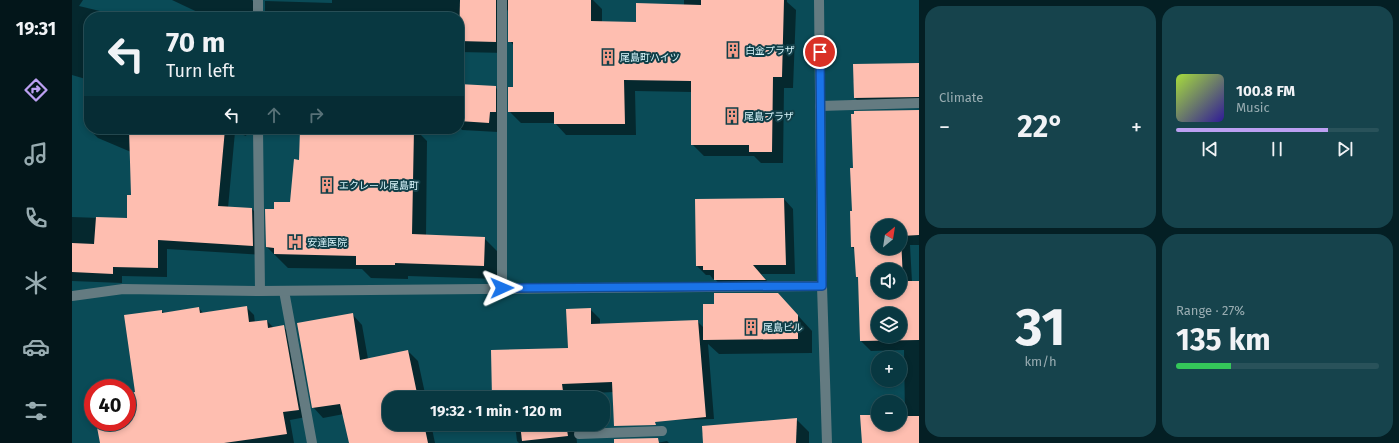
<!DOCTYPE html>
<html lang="en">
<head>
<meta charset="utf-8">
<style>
	:root { --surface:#083841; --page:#16434c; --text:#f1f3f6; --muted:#98acb1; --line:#29525a; --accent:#bca0f2 }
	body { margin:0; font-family:"Fira Sans","Noto Sans JP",sans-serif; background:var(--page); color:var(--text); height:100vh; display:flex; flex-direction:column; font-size:15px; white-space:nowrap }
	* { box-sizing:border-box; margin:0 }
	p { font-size:13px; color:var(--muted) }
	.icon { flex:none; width:22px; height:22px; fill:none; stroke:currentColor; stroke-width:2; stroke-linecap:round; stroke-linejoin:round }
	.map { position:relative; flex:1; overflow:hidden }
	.details { display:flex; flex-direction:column; gap:6px; padding:6px; background:#041f24; width:480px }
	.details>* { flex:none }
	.guide { position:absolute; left:12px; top:12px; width:380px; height:122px; border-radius:16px; box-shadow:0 2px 6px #0003,0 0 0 1px var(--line); background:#083841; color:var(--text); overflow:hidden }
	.needle { width:26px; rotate:30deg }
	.buttons { position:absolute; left:799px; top:219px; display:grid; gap:8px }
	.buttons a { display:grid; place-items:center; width:36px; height:36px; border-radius:50%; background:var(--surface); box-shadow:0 2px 6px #0003,0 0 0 1px var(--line); font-size:20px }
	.speed { position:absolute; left:12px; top:379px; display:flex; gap:8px; font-size:20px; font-weight:700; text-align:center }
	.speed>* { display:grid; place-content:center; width:52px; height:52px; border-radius:50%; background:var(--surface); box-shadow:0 2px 6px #0003,0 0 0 1px var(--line); line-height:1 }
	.speed .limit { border:6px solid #d22; background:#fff; color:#111 }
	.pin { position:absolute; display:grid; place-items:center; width:34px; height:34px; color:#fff; margin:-17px; border:2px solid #fff; border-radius:50%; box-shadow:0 1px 4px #0007 }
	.me { position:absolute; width:44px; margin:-22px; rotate:89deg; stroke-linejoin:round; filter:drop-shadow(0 0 3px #0008) }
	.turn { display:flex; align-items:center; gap:14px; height:84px; padding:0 16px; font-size:18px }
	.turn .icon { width:52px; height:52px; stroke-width:2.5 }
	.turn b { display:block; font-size:28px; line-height:34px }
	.lanes { display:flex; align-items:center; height:38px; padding:0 16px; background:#0003; justify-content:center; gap:20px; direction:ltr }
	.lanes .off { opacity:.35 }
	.big { font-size:30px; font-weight:700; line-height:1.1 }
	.details .card { flex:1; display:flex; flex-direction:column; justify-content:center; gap:6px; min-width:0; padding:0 14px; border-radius:16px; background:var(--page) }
	.details .dial { align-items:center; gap:0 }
	.dial b { font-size:52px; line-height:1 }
	.song { display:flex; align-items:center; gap:12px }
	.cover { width:48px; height:48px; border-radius:6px; background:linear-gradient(135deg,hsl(80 70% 55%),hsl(250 70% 35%)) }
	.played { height:4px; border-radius:2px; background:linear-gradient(90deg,var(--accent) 75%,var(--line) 75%) }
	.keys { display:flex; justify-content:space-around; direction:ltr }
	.heat { display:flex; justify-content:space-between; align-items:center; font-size:22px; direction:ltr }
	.charge { height:6px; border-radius:3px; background:linear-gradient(90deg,#34c759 27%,var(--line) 0) }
	.details .tiles { flex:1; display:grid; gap:6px; grid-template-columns:repeat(2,1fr) }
	.trip { position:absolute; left:310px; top:391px; width:228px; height:40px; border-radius:16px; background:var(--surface); box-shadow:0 2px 6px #0003,0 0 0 1px var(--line); font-weight:700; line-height:40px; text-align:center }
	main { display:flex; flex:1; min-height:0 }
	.menu { display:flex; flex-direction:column; width:72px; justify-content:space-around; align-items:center; background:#03161a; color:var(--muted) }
	.menu .icon { width:28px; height:28px }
	.menu .active { color:var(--accent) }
	.menu b { font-size:18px; color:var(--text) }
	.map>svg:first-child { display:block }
</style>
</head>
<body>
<main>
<nav class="menu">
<b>19:31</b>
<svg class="icon active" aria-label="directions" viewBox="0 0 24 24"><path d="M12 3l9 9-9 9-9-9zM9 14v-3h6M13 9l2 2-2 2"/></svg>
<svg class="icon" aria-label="music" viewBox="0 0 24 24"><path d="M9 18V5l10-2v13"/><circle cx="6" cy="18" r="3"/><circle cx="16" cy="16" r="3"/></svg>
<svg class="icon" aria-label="phone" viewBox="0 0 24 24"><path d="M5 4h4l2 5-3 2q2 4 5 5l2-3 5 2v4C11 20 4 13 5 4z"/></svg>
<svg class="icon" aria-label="climate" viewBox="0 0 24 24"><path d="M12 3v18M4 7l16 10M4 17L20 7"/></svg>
<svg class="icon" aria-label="car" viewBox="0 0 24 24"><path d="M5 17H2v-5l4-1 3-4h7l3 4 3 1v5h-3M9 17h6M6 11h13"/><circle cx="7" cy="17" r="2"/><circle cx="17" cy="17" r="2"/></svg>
<svg class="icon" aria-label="filters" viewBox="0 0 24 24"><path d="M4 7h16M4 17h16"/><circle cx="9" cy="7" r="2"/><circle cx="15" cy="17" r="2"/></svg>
</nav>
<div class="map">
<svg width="847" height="443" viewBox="0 0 847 443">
	<rect width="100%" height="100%" fill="#0a4b57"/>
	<!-- shadow -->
	<g fill="#0007" fill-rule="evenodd">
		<path d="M0,0H11L7,6L32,12L37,17H17V80L0,75Z"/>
		<path d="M100,0H180L191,12V17H136Z"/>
		<path d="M260,0H521L530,9V22L565,23L612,5V0H715V2L724,10L721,88H712L711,163H689L682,156H632L620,144V92L563,91L564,135H494L483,123H449L438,112L442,88V46L438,41V6L435,11V53L387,52V17H193V1L260,3Z"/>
		<path d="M847,64V106L792,108L783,98L782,65Z"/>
		<path d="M387,85L423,87L432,96L426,132L390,130L387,126Z"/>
		<path d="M847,111V245H838L840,282H847V443H791L806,416V424H828V417H833L832,350L799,351L789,341L787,278L785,276L784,251L780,247L782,169ZM806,226H828V248H806ZM806,270H828V292H806ZM806,314H828V336H806Z"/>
		<path d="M17,127V129H177L174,136L163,132L156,208L180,209L190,219V255L95,249V277L50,276V283L0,281V217L56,219L60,196L59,152L26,138L17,129Z"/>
		<path d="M229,129H343L355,141L354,236L412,238L426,252L425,279L336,276V279L299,278L290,269L216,268L195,247L203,210L219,203L228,161Z"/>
		<path d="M712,199L721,209L723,274H689L702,289H652L643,279H641L638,275H634L625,266L624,200Z"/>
		<path d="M174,307L182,315L183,323L195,321L202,328L211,327L219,334L234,417L218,420L222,443H31L26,422H55V395L65,392L90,311L92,313L127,308L131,313Z"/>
		<path d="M518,309L528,319V324L625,321L632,328L720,309L740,331V353L647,354L636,344L642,419L552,421L542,392L500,394V398H440L497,349Z"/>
		<path d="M280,314L290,325L296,359L336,351L346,361L354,398H317V424H359L363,443H279L272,414L251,418L241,407Z"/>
		<path d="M724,419L737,432V443H645Z"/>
		<path d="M443,424H503L505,443H447L445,441Z"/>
		<path d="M595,441L597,443H585Z"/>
	</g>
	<!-- building -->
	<g fill="#febeb0" fill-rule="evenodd">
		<path d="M388,0H424V42L387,41Z"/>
		<path d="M436,0H519V21L564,22V3L629,5V0H712L710,77H701L700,152H677V145H619V81L552,80L553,124H482V112H436V87H441V42H436Z"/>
		<path d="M847,63V97L782,98L781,64Z"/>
		<path d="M387,84L424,86V112H418L417,123L387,121Z"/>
		<path d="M847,110V235L829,236L831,281H847V340L788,341L786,277H784L782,247H779L778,211H780L778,168H781L779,114H782V111ZM806,226H828V248H806ZM806,270H828V292H806ZM806,314H828V336H806Z"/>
		<path d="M57,129H153L146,206L180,208L181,246L86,240V268L41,267V274L0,272V243L22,244L24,217L55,218V195H59Z"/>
		<path d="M228,129H342L340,234L413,237L412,266L323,263V265H284V256L202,254V248L194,247L193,209H202V202H218L222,159L227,160Z"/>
		<path d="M712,198L714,265H681L694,280H642V270H631V266H624L623,199Z"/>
		<path d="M642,293H706L726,315V339L631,340V304H642Z"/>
		<path d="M175,306L177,322L195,320L196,328L212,325L227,410L211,412L215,434L152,443H28L24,422H55V394L63,392L52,315L90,310V313L127,307L128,313Z"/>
		<path d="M519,308V324L626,320L634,417L583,422L584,425L542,426L540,382L490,384L492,398H420L419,350L496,348L494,309Z"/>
		<path d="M281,313L288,360L336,350L346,398H317V424H352L356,443H277L268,404L240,408L225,323Z"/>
		<path d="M788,415H806V424H828V416H847V443H790Z"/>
		<path d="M725,418L724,443H631L630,426Z"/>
		<path d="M448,424H494L496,436L450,441Z"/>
		<path d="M586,438L587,443H542V439Z"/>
	</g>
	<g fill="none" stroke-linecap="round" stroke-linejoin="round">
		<!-- minor -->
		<g stroke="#647b81" stroke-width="10">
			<path d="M186,0V17"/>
			<path d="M747,0L750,286L755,443"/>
			<path d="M748,106L847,103"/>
			<path d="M186,129L188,291"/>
			<path d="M430,288V0"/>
			<path d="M212,291L240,443"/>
			<path d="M0,296L51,289L188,291L750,286"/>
			<path d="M507,434L590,431"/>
		</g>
	</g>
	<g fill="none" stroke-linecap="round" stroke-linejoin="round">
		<defs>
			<path id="route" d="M430,288L750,286L748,52"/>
		</defs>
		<!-- route casing -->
		<use href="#route" stroke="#114b97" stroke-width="10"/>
		<!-- route -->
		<use href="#route" stroke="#1a73e8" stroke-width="7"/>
	</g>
	<!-- icons -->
	<defs>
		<symbol id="building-bare" viewBox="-9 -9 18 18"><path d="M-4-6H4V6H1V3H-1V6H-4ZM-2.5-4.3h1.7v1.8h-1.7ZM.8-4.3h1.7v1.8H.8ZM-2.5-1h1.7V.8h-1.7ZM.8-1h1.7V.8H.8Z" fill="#f49d8a" stroke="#113f48" stroke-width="2.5" paint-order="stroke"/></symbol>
		<symbol id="hospital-bare" viewBox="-9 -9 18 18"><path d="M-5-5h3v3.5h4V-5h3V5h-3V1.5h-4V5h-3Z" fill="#f49d8a" stroke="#113f48" stroke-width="2.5" paint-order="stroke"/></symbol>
	</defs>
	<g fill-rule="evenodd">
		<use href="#building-bare" x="650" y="39" width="22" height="22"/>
		<use href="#building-bare" x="525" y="46" width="22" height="22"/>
		<use href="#building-bare" x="649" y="105" width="22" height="22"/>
		<use href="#building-bare" x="244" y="174" width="22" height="22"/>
		<use href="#hospital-bare" x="212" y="231" width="22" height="22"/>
		<use href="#building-bare" x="668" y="316" width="22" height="22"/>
	</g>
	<g text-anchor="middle" stroke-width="4" stroke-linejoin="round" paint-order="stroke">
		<!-- poi labels -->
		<g font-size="10" fill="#daf7fd" stroke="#113f48" text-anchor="start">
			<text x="673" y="54">白金プラザ</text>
			<text x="548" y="61">尾島町ハイツ</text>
			<text x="672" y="120">尾島プラザ</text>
			<text x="267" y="189">エクレール尾島町</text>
			<text x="235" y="246">安達医院</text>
			<text x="691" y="331">尾島ビル</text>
		</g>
	</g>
</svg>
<div class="buttons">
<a><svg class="needle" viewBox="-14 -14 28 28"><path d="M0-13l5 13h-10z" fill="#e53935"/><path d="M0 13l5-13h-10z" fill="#98acb1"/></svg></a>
<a><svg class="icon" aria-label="sound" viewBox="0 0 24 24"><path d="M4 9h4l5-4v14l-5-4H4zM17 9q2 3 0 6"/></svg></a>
<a><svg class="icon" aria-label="layers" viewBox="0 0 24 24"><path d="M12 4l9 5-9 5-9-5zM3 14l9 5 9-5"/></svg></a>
<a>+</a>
<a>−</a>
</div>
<div class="speed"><div class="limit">40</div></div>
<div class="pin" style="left:748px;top:52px;background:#d93025"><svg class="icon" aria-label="arrive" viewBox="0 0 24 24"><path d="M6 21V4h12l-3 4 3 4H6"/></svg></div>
<svg class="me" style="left:430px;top:288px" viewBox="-20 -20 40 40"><path d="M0-17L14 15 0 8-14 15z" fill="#1a73e8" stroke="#fff" stroke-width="4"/></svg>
<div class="trip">19:32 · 1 min · 120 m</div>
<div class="guide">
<div class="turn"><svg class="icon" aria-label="left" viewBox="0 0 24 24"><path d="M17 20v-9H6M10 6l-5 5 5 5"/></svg><div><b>70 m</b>Turn left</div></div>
<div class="lanes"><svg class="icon" aria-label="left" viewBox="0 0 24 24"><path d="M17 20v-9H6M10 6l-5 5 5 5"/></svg><svg class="icon off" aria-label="ahead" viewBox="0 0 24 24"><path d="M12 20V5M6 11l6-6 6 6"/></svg><svg class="icon off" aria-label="right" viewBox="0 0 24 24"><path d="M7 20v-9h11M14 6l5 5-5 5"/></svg></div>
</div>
</div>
<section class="details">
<div class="tiles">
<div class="card"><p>Climate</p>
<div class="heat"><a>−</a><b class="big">22°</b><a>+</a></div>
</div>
<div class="card">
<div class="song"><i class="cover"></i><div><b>100.8 FM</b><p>Music</p></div></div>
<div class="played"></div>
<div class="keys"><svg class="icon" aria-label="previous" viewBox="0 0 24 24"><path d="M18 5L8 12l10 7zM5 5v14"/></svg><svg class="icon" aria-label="pause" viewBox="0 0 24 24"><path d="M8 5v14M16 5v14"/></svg><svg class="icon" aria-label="next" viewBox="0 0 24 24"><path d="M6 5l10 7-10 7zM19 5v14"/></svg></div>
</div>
<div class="card dial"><b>31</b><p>km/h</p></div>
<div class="card"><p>Range · 27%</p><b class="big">135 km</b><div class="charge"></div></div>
</div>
</section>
</main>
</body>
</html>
